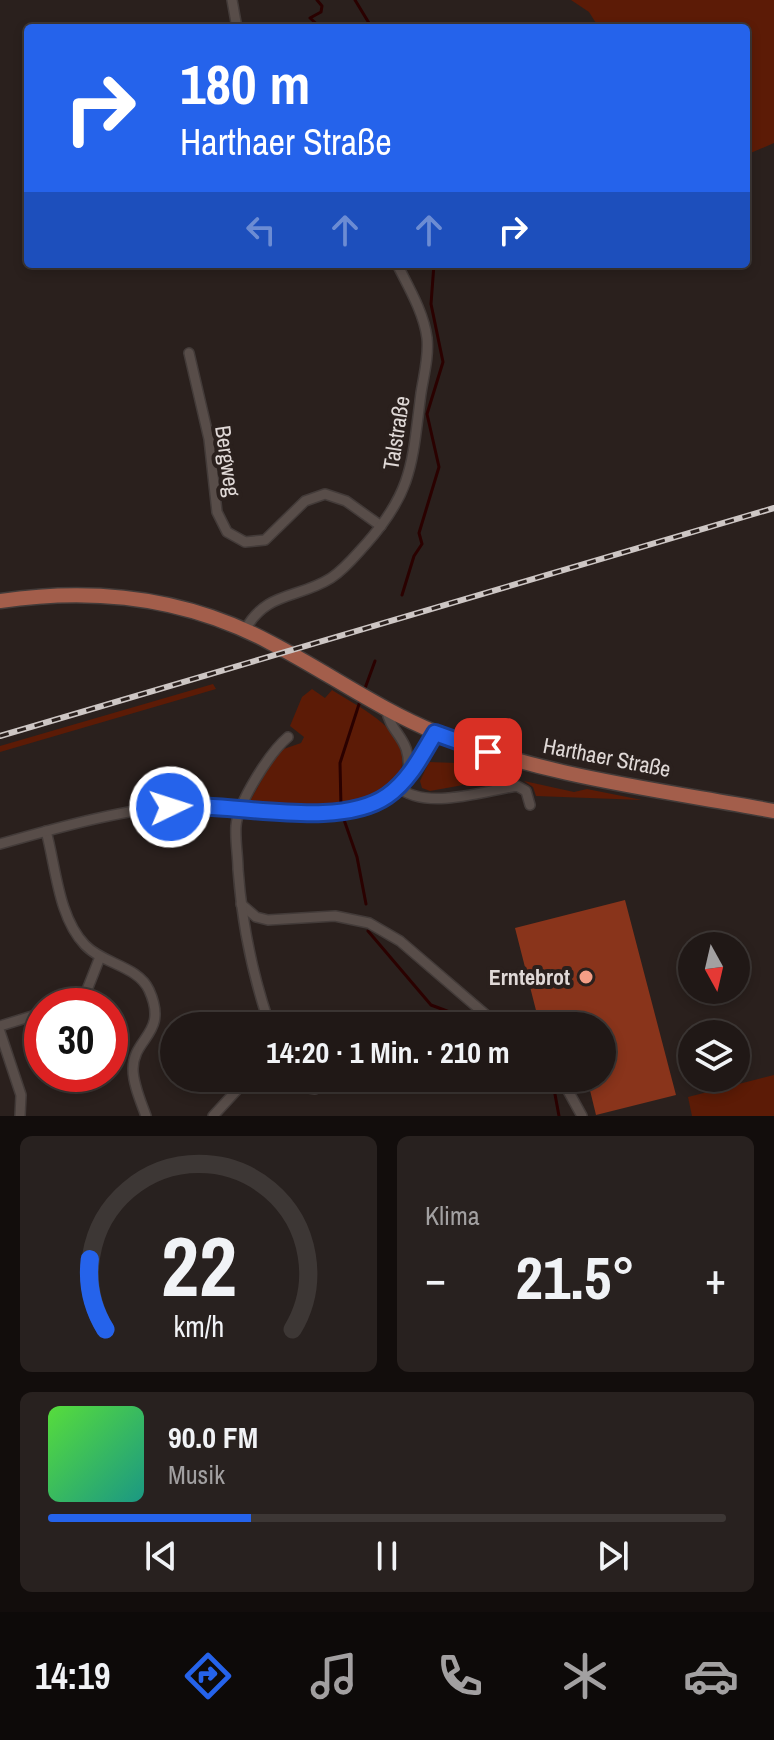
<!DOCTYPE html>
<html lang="de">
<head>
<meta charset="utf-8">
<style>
	:root { --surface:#201816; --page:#28211f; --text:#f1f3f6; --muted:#a2a0a1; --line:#3d3735; --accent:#2563eb }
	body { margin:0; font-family:"Archivo Narrow",sans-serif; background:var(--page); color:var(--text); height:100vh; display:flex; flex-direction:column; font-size:30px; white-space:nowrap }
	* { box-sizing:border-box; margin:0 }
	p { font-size:26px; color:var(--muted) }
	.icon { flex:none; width:44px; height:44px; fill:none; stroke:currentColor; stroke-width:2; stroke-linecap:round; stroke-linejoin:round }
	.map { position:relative; height:1116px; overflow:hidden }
	.side { display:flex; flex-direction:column; gap:20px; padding:20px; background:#120d0c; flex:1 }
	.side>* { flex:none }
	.guide { position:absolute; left:24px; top:24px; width:726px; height:244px; border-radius:8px; box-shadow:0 4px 12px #0003,0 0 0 2px var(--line); background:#2563eb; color:#fff; overflow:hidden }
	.needle { width:52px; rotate:172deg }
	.fabs { position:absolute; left:678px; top:932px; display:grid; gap:16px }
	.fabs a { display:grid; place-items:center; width:72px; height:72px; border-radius:50%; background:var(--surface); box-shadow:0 4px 12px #0003,0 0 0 2px var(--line); font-size:40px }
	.speed { position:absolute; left:24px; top:988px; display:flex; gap:16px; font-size:40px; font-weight:700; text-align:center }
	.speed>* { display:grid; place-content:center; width:104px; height:104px; border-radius:50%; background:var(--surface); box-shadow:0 4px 12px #0003,0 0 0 2px var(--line); line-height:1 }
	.speed .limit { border:12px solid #d22; background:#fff; color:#111 }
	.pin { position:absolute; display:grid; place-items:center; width:68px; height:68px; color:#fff; margin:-34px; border-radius:16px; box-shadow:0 4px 12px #0006 }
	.me { position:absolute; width:88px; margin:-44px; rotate:86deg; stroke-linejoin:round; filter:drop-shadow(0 0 6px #0008) }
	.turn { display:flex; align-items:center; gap:28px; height:168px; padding:0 24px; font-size:36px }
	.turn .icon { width:104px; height:104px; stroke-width:2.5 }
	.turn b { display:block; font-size:56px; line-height:68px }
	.lanes { display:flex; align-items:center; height:76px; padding:0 24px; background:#0003; justify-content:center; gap:40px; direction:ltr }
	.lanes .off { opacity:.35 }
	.big { font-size:60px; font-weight:700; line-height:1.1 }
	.side .tile { flex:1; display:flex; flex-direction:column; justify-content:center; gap:12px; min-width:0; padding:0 28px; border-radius:12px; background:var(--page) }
	.side .dial { align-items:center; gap:0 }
	.dial svg { height:208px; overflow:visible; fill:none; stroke:var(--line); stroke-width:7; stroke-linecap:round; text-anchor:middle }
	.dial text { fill:var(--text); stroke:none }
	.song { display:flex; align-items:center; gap:24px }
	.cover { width:96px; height:96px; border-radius:12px; background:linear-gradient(135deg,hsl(110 70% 55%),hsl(170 70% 35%)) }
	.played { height:8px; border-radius:4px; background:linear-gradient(90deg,var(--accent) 30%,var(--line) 30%) }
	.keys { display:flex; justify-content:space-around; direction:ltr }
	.heat { display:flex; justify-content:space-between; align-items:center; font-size:44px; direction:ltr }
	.side .tiles { flex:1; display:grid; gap:20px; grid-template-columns:1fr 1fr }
	.tile:last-child { grid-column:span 2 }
	.trip { position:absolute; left:160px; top:1012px; width:456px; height:80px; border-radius:40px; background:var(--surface); box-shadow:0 4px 12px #0003,0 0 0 2px var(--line); font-weight:700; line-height:80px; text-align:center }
	.tabs { display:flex; height:128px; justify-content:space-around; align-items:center; background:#0d0a09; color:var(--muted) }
	.tabs .icon { width:56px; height:56px }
	.tabs .active { color:var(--accent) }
	.tabs b { font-size:36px; color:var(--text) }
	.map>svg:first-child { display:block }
</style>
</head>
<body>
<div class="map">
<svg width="774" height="1116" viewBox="0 0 774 1116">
	<rect width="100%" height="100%" fill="#2a201d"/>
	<!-- green -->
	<g fill="#5c1b06">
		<path d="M571,0H774V143L746,155V28H599L589,12Z"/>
		<path d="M213,684L216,689L0,752V746Z"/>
		<path d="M312,689L325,698L332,690C363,710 418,733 398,779C365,819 295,805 250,801L278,751L301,743L304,737L290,726L302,697Z"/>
		<path d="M429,762L485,764L518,775L430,791L422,788L420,781Z"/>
		<path d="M524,781L574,792L587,789L642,800L536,796L533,787Z"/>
		<path d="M774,1075V1116H692L688,1097Z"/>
	</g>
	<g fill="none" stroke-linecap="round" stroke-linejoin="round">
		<!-- stream -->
		<g stroke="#2a0100" stroke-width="3">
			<path d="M317,0L322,6L321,12L310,18L321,28"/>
			<path d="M355,0L372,28"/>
			<path d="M402,595L414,556L422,544L419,533L439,467L427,414L443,362L431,304L434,264"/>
			<path d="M364,691L375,661"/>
			<path d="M341,807L340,763L361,698"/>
			<path d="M342,814L357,857L366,904"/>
			<path d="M368,931L431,1005L487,1026"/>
			<path d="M552,1078L559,1116"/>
		</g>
	</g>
	<!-- building -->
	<path fill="#89341b" d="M625,900L676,1095L596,1115L587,1078H602V1026H540L515,928Z"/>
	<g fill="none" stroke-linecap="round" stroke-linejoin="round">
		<defs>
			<g id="street">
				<path d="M232,0L237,28"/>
				<path d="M189,353L209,439L217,512L227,532L245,542L265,540L305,501L325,494L346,501L381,526"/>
				<path d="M245,630C266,591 298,599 331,578C345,569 355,556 366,544C414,490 412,461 421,393C424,374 429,356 427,338C424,313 408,286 397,264"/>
				<path d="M386,708C391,737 412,736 408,774"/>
				<path d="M398,787C426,811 483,791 517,786L526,791L530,805"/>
				<path d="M46,831C56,867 58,917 85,945C103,964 138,966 149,990C169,1034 133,1037 133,1069C133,1084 141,1102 146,1116"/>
				<path d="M0,844C63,826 131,807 196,804C256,802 348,834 397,788C413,773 424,751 435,733"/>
				<path d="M241,904L256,917L268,920L335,916L369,923L400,941L499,1026"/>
				<path d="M65,1006L83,1000L100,957"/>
				<path d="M0,1026L42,1013"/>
				<path d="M270,1026C252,974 242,925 238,869C238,856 235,840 236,826C238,802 270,752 288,737"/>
				<path d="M0,1032L21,1095L20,1116"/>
				<path d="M293,1078L297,1086L315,1089"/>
				<path d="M561,1078L582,1116"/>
				<path d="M213,1116L248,1078"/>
			</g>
			<path id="primary" d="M0,601C94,587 186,597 271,643C327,672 378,709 437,733C543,777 662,790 774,811"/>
		</defs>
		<!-- street casing -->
		<use href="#street" stroke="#433b39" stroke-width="12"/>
		<!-- primary casing -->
		<use href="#primary" stroke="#433b39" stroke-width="17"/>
		<!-- street -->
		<use href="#street" stroke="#584d49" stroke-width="9"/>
		<!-- primary -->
		<use href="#primary" stroke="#a35e4b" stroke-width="14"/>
		<defs>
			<path id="rail" d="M0,736L774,508"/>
		</defs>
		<!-- rail casing -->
		<use href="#rail" stroke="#cdc6c4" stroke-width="6"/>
		<!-- rail -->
		<use href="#rail" stroke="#2a201d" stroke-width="3" stroke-dasharray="9" stroke-linecap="butt"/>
	</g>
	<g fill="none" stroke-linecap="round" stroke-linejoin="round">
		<defs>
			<path id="route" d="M170,807C231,801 336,831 387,796C409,781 422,755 435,733L488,752"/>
		</defs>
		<!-- route casing -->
		<use href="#route" stroke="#184099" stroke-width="20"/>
		<!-- route -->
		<use href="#route" stroke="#2563eb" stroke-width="14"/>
	</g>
	<!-- markers -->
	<circle fill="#f49e86" stroke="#2a201d" stroke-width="3" cx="586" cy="977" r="8"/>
	<g text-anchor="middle" stroke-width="8" stroke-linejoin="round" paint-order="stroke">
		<!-- street labels -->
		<g font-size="22" fill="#e0d9d7" stroke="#2a201d">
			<text transform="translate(396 433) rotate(-81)" y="8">Talstraße</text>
			<text transform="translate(228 461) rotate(82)" y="8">Bergweg</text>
			<text transform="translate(607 757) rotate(11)" y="8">Harthaer Straße</text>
		</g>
		<!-- poi labels -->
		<g font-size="22" font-weight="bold" fill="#e0d9d7" stroke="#2a201d" text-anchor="end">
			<text x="570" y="985">Erntebrot</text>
		</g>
	</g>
</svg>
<div class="fabs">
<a><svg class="needle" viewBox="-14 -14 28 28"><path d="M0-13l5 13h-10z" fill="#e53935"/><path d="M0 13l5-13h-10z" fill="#a2a0a1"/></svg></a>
<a><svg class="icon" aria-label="layers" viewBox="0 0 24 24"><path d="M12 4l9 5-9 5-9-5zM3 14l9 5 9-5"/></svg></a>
</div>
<div class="speed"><div class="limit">30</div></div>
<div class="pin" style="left:488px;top:752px;background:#d93025"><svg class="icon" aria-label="arrive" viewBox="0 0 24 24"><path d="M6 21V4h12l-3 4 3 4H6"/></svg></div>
<svg class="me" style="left:170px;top:807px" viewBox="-20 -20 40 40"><circle r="17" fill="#2563eb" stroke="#fff" stroke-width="3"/><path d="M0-11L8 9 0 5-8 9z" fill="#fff"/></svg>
<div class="trip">14:20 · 1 Min. · 210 m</div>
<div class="guide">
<div class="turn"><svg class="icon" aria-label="right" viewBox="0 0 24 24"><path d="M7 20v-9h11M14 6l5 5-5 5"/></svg><div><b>180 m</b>Harthaer Straße</div></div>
<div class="lanes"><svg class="icon off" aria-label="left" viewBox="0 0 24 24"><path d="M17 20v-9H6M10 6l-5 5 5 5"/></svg><svg class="icon off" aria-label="ahead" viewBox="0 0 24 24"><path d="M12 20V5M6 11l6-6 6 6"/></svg><svg class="icon off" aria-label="ahead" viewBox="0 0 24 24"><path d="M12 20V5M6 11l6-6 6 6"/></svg><svg class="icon" aria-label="right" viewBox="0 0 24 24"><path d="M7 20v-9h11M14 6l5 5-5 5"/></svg></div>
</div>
</div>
<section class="side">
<div class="tiles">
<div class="tile dial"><svg viewBox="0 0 100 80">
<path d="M14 69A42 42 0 1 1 86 69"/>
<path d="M14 69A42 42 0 0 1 8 42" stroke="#2563eb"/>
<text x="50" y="56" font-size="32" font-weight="700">22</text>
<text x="50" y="72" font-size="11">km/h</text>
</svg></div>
<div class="tile"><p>Klima</p>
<div class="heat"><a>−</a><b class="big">21.5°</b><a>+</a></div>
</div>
<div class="tile">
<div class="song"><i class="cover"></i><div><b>90.0 FM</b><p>Musik</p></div></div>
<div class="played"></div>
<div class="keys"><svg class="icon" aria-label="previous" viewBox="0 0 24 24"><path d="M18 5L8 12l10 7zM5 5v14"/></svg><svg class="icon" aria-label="pause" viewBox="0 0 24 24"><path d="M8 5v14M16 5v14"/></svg><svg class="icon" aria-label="next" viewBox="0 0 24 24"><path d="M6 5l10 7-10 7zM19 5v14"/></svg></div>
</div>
</div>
</section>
<nav class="tabs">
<b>14:19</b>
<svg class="icon active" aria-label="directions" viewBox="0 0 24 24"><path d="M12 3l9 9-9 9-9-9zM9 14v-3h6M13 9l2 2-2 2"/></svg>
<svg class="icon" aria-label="music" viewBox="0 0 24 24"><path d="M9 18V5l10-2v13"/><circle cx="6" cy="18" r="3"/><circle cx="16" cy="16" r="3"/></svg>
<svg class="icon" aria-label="phone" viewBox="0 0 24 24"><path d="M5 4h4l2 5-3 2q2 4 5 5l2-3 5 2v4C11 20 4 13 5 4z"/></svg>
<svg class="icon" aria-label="climate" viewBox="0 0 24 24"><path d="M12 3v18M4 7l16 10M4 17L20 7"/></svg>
<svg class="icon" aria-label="car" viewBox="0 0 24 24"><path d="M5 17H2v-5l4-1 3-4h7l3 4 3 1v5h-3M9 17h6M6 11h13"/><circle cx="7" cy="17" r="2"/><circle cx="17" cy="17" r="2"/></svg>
</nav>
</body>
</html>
